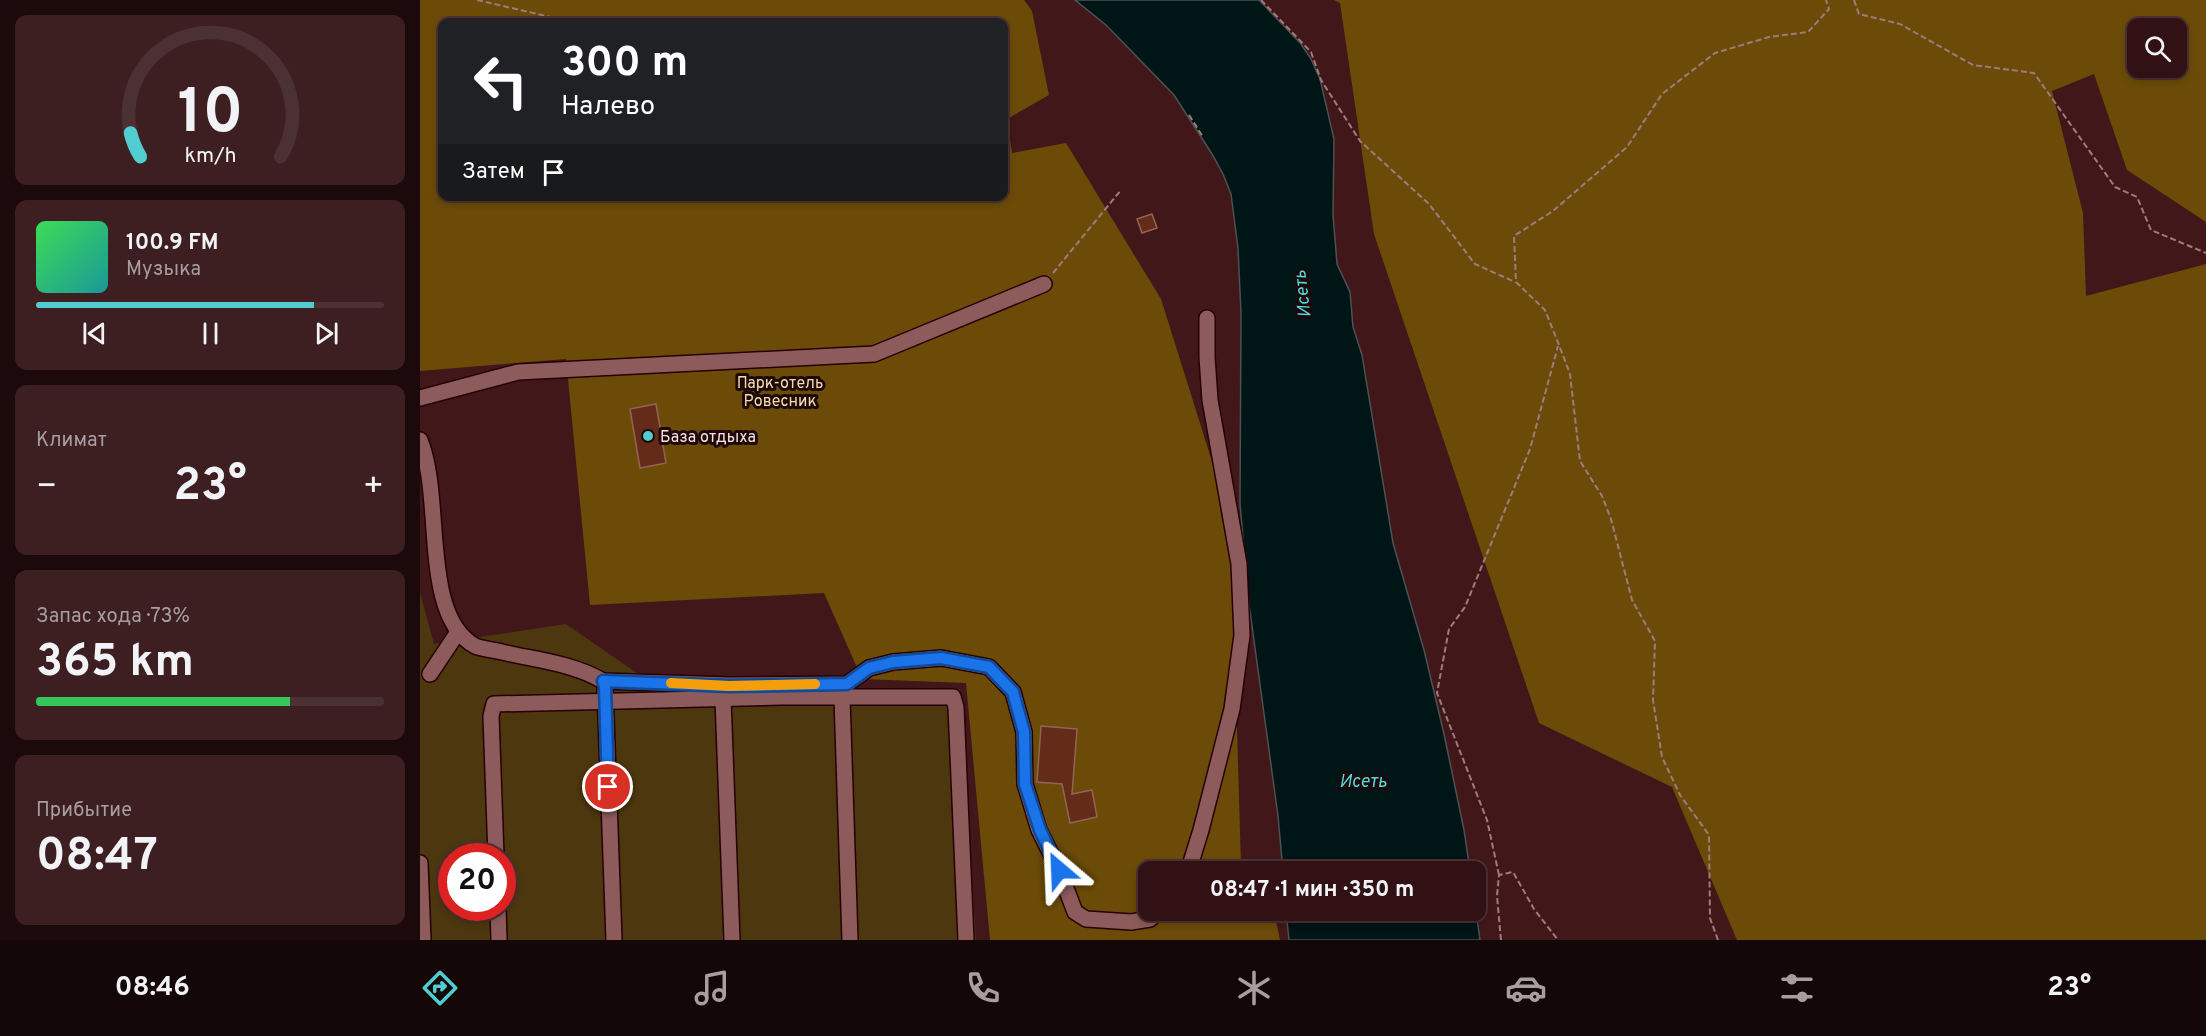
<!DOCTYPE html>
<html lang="ru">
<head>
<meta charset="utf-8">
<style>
	:root { --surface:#311114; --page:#3d1f22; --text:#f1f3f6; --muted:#a89da0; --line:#4c3134; --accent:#51ccd1 }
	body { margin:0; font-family:Overpass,sans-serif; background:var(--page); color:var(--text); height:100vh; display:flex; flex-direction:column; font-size:22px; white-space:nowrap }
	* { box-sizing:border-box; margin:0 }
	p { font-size:20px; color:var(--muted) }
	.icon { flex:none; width:33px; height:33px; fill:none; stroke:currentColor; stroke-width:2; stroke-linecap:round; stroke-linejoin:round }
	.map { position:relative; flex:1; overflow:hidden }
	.drawer { display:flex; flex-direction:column; gap:15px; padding:15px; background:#1b090b; width:420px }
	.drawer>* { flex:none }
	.banner { position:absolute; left:18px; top:18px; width:570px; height:183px; border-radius:12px; box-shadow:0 3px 9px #0003,0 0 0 2px var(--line); background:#202124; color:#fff; overflow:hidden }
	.buttons { position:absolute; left:1707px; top:18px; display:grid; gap:12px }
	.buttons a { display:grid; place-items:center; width:60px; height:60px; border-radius:12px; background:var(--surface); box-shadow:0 3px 9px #0003,0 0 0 2px var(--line); font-size:30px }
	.speed { position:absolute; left:18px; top:843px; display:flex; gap:12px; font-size:30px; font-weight:700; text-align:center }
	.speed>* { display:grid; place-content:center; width:78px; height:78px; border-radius:50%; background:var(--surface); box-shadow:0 3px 9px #0003,0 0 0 2px var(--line); line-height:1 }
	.speed .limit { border:9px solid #d22; background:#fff; color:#111 }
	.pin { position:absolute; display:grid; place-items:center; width:51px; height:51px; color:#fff; margin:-26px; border:3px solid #fff; border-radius:50%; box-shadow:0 2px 6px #0007 }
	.me { position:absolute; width:66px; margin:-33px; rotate:334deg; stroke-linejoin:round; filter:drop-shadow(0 0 4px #0008) }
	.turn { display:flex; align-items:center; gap:21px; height:126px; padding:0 24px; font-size:27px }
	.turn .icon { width:78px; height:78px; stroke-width:2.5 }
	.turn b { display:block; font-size:42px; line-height:51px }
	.then { display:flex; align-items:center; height:57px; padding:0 24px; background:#0003; gap:12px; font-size:22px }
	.big { font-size:45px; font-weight:700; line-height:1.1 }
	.drawer .widget { flex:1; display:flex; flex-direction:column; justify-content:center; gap:9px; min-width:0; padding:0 21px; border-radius:12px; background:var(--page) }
	.drawer .dial { align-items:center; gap:0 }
	.dial svg { height:156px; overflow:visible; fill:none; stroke:var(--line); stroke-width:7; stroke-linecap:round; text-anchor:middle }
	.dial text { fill:var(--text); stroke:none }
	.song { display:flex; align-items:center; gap:18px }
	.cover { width:72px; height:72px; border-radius:9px; background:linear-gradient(135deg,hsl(130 70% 55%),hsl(180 70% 35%)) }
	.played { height:6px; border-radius:3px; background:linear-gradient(90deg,var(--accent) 80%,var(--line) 80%) }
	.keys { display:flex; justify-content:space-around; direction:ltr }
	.heat { display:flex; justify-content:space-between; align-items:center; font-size:33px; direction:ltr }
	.charge { height:9px; border-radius:4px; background:linear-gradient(90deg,#34c759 73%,var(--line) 0) }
	.trip { position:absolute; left:718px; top:861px; width:348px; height:60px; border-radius:12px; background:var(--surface); box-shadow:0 3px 9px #0003,0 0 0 2px var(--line); font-weight:700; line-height:60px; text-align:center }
	.menu { display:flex; height:96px; justify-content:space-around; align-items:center; background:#140708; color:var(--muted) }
	.menu .icon { width:42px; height:42px }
	.menu .current { color:var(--accent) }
	.menu b { font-size:27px; color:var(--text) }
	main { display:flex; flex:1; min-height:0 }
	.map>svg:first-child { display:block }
</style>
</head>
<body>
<main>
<section class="drawer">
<div class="widget dial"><svg viewBox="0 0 100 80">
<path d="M14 69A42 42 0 1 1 86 69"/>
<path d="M14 69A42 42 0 0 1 9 57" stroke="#51ccd1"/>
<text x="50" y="56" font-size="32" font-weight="700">10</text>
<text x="50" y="72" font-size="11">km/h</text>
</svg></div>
<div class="widget">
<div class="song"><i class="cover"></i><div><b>100.9 FM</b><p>Музыка</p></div></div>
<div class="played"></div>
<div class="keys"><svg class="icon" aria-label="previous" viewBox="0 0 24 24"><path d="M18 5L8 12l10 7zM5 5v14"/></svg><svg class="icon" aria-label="pause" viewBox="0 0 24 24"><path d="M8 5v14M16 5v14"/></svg><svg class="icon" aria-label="next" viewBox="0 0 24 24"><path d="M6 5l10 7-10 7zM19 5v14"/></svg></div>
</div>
<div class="widget"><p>Климат</p>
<div class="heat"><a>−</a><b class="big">23°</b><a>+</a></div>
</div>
<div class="widget"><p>Запас хода · 73%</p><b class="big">365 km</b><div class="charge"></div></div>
<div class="widget"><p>Прибытие</p><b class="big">08:47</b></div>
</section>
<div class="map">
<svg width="1786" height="940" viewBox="0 0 1786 940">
	<rect width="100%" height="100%" fill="#41171a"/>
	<!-- green -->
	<path fill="#4d370f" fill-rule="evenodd" d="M0,593L14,644L146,624L250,696L540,689L556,940H0ZM32,856H82V908H32Z"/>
	<!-- forest -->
	<g fill="#6b4b07" fill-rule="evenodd">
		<path d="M0,0H604L612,11L629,95L587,119L592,153L646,143L741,299L811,522L821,866L847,868V871L729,872V910L854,911L860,940H570L546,683L442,679L404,593L170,605L146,359L0,371ZM22,22H584V196H22Z"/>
		<path d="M914,0H1786V222L1707,170L1674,74L1632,91L1663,213L1666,296L1786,264V940H1317L1252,787L1119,723L954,234L920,3ZM1718,28H1756V68H1718Z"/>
	</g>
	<!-- water -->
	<g fill="#001516" stroke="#4c5253" stroke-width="1.5">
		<path d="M655,0H839L881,44L891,59L900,79L914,139L913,215L917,264L930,292L933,327L942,355L973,543L1004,650L1024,734L1044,830L1050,871H863L858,816L829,604L820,504L821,313L818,248L811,194L803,174L792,154L754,95L686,25Z"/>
		<path d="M866,911H1056L1060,940H869Z"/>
	</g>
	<!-- building -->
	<g fill="#642b18" stroke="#936455" stroke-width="1.5">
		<path d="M732,214L737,228L722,233L717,219Z"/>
		<path d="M236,404L246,463L220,468L210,409Z"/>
		<path d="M621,726L657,729L652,794L672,790L677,817L650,823L642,784L617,782Z"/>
	</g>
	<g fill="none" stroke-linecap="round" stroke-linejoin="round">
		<defs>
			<g id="minor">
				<path d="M0,398L98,372L454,354L624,284"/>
				<path d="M0,440C24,499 0,615 55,646C63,649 73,650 82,652C116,660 152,663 183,681L309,685L427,684L449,668L473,662L521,658L569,667L593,692L604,732L605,784L619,830L639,870L655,912L666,919L711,922L730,919L740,910"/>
				<path d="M10,674L36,635"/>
				<path d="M185,690L194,940"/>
				<path d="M422,698L430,940"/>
				<path d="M303,699L312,940"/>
				<path d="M76,856L71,716L74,704L361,697H533L536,707L546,940"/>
				<path d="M0,863L3,940"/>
				<path d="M768,872L781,830L812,709L822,635L819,564L790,400L787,357V318"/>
				<path d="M78,908L79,940"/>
			</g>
		</defs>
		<!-- minor casing -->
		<use href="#minor" stroke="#250105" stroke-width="18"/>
		<!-- path -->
		<g stroke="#9f7b7d" stroke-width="2" stroke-dasharray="6 3" stroke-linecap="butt">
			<path d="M57,0L135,18"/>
			<path d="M841,0L891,52L901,80L940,141L1009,204L1055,264L1095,282"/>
			<path d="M1434,0L1439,14L1480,24L1553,65L1614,73L1695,187L1717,197L1731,230L1786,253"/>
			<path d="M769,115L783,137"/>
			<path d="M633,273L701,190"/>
			<path d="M1079,875L1067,820L1017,693L1029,629L1045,607L1110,449L1138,346"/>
			<path d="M1081,940L1077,896L1079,875L1093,872L1114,909L1138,940"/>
			<path d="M1298,940L1290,918L1289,835L1260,795L1242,757L1233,700L1235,641L1212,600L1191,519L1182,496L1160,461L1150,374L1139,345L1125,310L1096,282L1094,236L1133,211L1207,147L1242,94L1295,53L1349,37L1388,32L1409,9L1406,0"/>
		</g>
		<!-- minor -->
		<use href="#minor" stroke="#8d5b5c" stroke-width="15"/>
	</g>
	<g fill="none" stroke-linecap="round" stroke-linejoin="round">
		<defs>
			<path id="route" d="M188,787L185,687L183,681L309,686L427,684L449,668L473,662L521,658L569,667L593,692L604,732L605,784L620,830L639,870"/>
		</defs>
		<!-- route casing -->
		<use href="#route" stroke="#114b97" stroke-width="15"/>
		<!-- route -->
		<use href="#route" stroke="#1a73e8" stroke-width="10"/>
		<!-- slow -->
		<path stroke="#f59e0b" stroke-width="10" d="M251,683L309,686L395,684"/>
	</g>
	<!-- markers -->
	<circle fill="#51ccd1" stroke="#1c090a" stroke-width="2" cx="228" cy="436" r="6"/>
	<g text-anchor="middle" stroke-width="6" stroke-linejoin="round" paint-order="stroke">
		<!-- park labels -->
		<g font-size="16" fill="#f9dbab" stroke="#1c090a">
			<text x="360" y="388">Парк-отель<tspan x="360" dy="18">Ровесник</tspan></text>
		</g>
		<!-- poi labels -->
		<g font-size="16" fill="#fee0e0" stroke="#1c090a" text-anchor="start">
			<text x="240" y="442">База отдыха</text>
		</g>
		<!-- water labels -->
		<g font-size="18" font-style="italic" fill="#52dde2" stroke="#1c090a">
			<text transform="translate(882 294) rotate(-97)" y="6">Исеть</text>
			<text x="943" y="787">Исеть</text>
		</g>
	</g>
</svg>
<div class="buttons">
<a><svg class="icon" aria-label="search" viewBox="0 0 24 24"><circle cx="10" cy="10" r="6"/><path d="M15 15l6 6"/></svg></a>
</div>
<div class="speed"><div class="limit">20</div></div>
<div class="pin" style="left:188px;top:787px;background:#d93025"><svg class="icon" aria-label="arrive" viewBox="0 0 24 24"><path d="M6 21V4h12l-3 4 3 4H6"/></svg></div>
<svg class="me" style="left:639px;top:870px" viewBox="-20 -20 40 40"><path d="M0-17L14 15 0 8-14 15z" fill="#1a73e8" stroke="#fff" stroke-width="4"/></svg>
<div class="trip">08:47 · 1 мин · 350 m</div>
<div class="banner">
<div class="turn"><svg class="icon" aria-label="left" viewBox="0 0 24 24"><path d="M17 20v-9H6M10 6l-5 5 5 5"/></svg><div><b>300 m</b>Налево</div></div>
<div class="then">Затем<svg class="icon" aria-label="arrive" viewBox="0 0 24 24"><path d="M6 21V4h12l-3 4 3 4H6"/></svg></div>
</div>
</div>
</main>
<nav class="menu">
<b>08:46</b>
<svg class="icon current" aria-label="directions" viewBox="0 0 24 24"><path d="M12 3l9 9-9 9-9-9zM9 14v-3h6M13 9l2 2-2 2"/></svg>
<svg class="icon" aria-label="music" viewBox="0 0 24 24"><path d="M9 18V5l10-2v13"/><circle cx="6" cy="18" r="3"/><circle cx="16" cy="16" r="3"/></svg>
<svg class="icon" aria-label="phone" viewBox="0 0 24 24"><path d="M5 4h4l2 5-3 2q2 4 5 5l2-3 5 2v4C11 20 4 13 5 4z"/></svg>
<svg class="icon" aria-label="climate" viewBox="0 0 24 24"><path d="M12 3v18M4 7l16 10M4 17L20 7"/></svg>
<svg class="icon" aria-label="car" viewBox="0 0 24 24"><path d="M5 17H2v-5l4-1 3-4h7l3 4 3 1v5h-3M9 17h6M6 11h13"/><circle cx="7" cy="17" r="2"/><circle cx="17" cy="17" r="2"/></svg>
<svg class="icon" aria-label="filters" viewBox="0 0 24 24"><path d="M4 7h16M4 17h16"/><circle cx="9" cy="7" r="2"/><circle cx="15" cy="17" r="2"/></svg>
<b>23°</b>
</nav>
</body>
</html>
